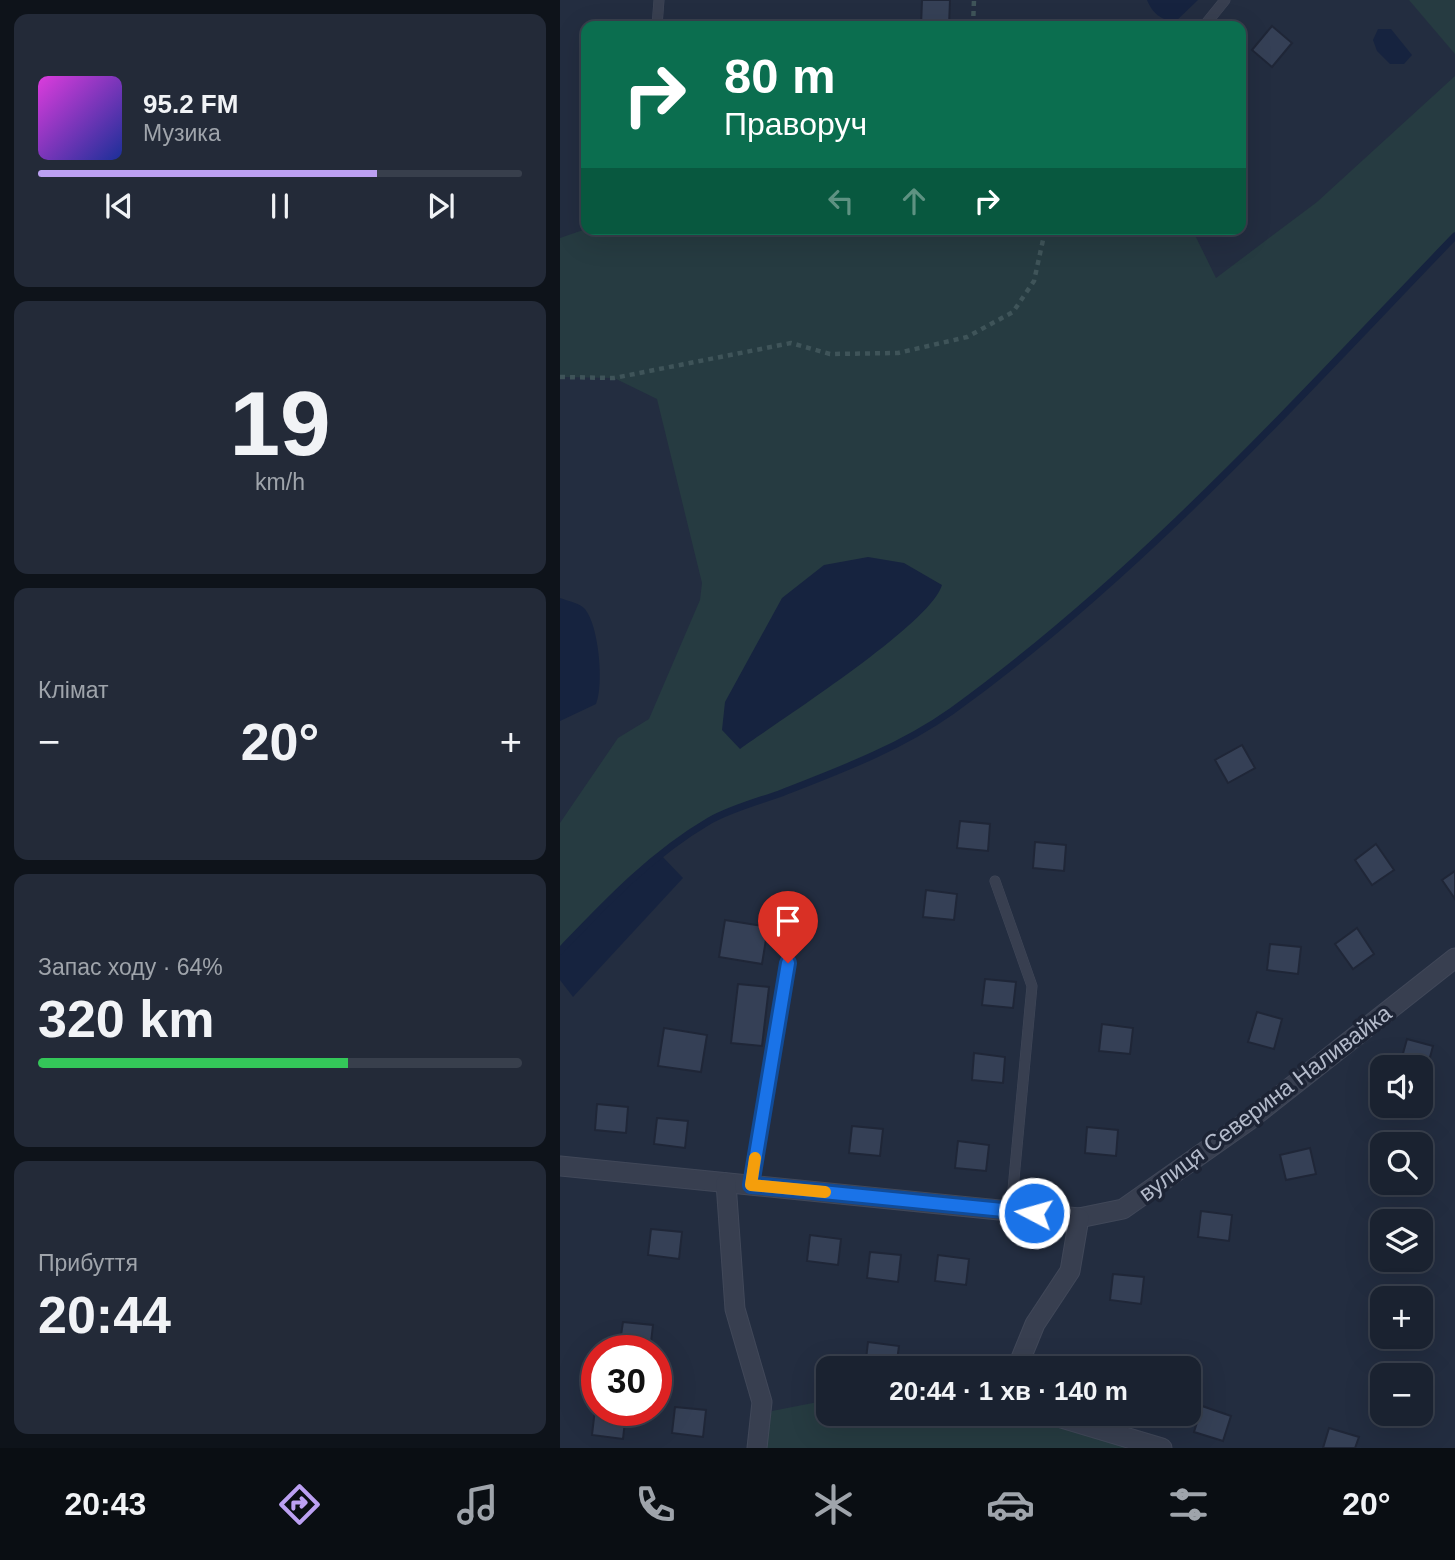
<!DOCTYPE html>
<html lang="uk">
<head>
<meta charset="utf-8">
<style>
	:root { --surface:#1a2230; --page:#232a38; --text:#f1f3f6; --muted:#9fa4ab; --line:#383f4c; --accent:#bca0f2 }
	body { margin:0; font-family:Helvetica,sans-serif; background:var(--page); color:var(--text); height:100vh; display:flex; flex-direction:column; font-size:26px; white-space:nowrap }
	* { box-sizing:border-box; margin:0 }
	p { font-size:23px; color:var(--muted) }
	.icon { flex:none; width:38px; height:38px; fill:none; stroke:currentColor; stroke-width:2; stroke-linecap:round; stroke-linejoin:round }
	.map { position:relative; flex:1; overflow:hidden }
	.panel { display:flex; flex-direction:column; gap:14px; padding:14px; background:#0e131a; width:560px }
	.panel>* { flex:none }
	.banner { position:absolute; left:21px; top:21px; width:665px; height:214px; border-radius:14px; box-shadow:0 7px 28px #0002,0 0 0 2px var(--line); background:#0b6e4f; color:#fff; overflow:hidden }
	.controls { position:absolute; left:810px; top:1055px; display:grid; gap:14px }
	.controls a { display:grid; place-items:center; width:63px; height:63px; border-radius:14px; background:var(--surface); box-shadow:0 7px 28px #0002,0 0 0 2px var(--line); font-size:35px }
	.speed { position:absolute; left:21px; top:1335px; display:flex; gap:14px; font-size:35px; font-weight:700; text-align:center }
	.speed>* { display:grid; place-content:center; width:91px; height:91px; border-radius:50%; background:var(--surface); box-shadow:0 7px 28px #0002,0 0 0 2px var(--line); line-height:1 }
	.speed .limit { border:10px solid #d22; background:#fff; color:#111 }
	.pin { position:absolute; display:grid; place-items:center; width:60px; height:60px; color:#fff; margin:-72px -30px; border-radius:50% 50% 50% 0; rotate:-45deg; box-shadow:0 0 7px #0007 }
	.pin .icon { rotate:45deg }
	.me { position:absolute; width:77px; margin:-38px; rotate:276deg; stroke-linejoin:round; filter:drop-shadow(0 0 5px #0008) }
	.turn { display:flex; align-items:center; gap:24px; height:147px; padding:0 28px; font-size:32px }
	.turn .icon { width:91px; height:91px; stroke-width:2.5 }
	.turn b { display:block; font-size:49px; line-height:60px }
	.lanes { display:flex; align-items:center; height:66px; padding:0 28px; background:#0003; justify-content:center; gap:35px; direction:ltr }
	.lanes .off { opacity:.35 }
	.big { font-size:52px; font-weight:700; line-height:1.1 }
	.panel .card { flex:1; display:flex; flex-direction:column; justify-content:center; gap:10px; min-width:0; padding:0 24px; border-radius:14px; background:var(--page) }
	.panel .dial { align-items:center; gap:0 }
	.dial b { font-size:91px; line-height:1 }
	.song { display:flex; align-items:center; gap:21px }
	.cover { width:84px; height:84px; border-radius:10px; background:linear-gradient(135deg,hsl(300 70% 55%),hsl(230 70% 35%)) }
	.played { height:7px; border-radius:4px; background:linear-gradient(90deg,var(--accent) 70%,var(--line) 70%) }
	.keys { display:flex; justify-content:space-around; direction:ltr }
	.heat { display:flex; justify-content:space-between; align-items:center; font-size:38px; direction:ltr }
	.charge { height:10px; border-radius:5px; background:linear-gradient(90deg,#34c759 64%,var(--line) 0) }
	.trip { position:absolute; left:256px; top:1356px; width:385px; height:70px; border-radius:14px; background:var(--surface); box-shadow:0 7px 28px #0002,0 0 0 2px var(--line); font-weight:700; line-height:70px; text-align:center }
	.dock { display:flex; height:112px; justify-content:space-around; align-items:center; background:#0a0e13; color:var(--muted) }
	.dock .icon { width:49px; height:49px }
	.dock .active { color:var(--accent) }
	.dock b { font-size:32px; color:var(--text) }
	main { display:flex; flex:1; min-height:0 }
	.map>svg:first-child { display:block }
</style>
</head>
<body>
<main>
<section class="panel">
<div class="card">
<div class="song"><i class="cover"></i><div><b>95.2 FM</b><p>Музика</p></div></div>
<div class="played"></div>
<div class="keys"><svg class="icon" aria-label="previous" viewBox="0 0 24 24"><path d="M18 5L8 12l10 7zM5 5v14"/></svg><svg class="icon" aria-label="pause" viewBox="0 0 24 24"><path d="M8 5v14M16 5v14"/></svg><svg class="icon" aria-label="next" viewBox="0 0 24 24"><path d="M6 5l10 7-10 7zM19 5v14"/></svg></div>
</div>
<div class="card dial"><b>19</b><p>km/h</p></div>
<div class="card"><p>Клімат</p>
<div class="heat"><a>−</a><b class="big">20°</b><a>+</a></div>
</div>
<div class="card"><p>Запас ходу · 64%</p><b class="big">320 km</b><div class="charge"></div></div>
<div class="card"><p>Прибуття</p><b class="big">20:44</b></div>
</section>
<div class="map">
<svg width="895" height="1448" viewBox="0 0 895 1448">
	<rect width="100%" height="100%" fill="#232d40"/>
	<!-- green -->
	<g fill="#263b41">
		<path d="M849,0H895V54Z"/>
		<path d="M895,76V236C735,402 580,575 392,711C340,748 278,771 219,794C196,802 170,809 149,821C91,855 46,903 0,951V823L58,738L89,719L140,600L142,583L97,399L54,378L0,377V238L26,229H632L656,278L757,202Z"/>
		<path d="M268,1400V1414H488L602,1448H203L207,1421L212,1411Z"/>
	</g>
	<!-- water -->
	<g fill="#16233f">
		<path d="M587,0H638L615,22C600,19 593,14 587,0Z"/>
		<path d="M818,29H831L852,55L844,64H830L817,51L813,40Z"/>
		<path d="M308,557L344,563L382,585C371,624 220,720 180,749L162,730L165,702L222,598L264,565Z"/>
		<path d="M0,598C8,601 20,603 25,609C39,626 44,685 36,704L0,721Z"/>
		<path d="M100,854L123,878L13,997L0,980V951L62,887Z"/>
	</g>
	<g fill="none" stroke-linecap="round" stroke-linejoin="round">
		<!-- stream -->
		<path stroke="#16233f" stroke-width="7" d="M0,951C46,903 91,855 149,821C170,809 196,802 219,794C278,771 340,748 392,711C580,575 735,402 895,236"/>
	</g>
	<!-- building -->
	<g fill="#354056" stroke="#1f2637" stroke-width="2">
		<path d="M362,0H390L389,26H361Z"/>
		<path d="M712,26L732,43L712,67L692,50Z"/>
		<path d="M682,745L695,768L668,783L655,760Z"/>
		<path d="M400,821L430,824L428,851L397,848Z"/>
		<path d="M475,842L506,845L504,871L473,868Z"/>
		<path d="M816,844L834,870L812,885L795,860Z"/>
		<path d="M895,871V899L882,880Z"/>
		<path d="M366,890L397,894L394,920L363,917Z"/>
		<path d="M165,920L208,927L202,964L159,957Z"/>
		<path d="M797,928L814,954L793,969L775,944Z"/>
		<path d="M710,944L741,947L738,974L707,970Z"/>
		<path d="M425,979L456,982L453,1008L422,1005Z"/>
		<path d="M178,984L209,987L202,1046L171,1043Z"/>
		<path d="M697,1012L722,1019L714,1049L688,1042Z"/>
		<path d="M542,1024L573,1028L570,1054L539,1051Z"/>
		<path d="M104,1028L147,1035L141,1072L98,1066Z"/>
		<path d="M847,1039L873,1046L865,1076L861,1075V1068H839Z"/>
		<path d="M414,1053L445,1057L443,1083L412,1080Z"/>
		<path d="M37,1104L68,1107L66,1133L35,1130Z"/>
		<path d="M97,1118L128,1121L125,1148L94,1144Z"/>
		<path d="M292,1126L323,1129L320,1156L289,1153Z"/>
		<path d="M527,1127L558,1130L556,1156L525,1153Z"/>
		<path d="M398,1141L429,1145L426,1171L395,1168Z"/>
		<path d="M750,1148L756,1174L726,1180L720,1155Z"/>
		<path d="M641,1211L672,1215L669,1241L638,1237Z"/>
		<path d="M91,1229L122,1232L119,1259L88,1255Z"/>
		<path d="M250,1235L281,1239L278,1265L247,1261Z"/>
		<path d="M310,1252L341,1255L338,1282L307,1278Z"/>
		<path d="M378,1255L409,1259L406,1285L375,1281Z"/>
		<path d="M553,1274L584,1277L581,1304L550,1300Z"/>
		<path d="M63,1322L93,1325L90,1351L59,1348Z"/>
		<path d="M308,1342L339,1346L336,1368H305Z"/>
		<path d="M642,1406L671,1416L663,1441L634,1432Z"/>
		<path d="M115,1407L146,1410L143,1437L112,1433Z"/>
		<path d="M35,1409L66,1412L63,1439L32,1435Z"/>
		<path d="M769,1428L799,1437L795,1448H763Z"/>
	</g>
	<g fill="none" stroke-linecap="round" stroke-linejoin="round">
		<defs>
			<g id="lane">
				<path d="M97,26L99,0"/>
				<path d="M644,26L665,0"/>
				<path d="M435,881L472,986L451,1211"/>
				<path d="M191,1185L228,963"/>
			</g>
			<g id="street">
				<path d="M0,1166L519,1218L563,1209L688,1121L895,958"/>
				<path d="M166,1183L175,1309L202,1402L197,1448"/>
				<path d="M457,1368L475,1324L510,1271L519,1218"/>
				<path d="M488,1414L602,1448"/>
			</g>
		</defs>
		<!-- lane casing -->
		<use href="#lane" stroke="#414859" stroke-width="11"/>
		<!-- street casing -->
		<use href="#street" stroke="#414859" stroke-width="21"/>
		<!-- path -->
		<g stroke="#3f5459" stroke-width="4.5" stroke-dasharray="5 5" stroke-linecap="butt">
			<path d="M413,26L414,0"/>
			<path d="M0,377L54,378L231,343L270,354L338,353L407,337L453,312L474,281L483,240L478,229"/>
		</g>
		<!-- lane -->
		<use href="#lane" stroke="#383f50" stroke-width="10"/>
		<!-- street -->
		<use href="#street" stroke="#383f50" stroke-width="19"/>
	</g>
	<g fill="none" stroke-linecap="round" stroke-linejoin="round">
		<defs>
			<path id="route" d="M228,963L191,1185L474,1213"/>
		</defs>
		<!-- route casing -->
		<use href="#route" stroke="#114b97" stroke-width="18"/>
		<!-- route -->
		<use href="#route" stroke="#1a73e8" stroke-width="12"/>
		<!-- slow -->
		<path stroke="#f59e0b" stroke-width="12" d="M195,1158L191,1185L265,1192"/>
	</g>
	<g text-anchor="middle" stroke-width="7" stroke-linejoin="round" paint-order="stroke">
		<!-- street labels -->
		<g font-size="23" fill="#b4bbcb" stroke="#1d2435">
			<text transform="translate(705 1103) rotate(-37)" y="8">вулиця Северина Наливайка</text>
		</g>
	</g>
</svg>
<div class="controls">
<a><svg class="icon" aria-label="sound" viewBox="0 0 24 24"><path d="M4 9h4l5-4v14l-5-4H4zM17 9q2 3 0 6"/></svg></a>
<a><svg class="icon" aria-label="search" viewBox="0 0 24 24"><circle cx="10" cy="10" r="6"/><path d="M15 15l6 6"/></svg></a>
<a><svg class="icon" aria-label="layers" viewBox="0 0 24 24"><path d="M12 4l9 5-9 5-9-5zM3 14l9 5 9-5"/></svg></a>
<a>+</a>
<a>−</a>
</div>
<div class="speed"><div class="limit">30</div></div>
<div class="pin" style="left:228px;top:963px;background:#d93025"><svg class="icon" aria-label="arrive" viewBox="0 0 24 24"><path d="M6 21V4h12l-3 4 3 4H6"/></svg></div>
<svg class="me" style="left:474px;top:1213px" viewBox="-20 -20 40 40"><circle r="17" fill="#1a73e8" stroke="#fff" stroke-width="3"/><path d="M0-11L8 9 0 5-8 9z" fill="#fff"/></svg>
<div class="trip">20:44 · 1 хв · 140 m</div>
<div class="banner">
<div class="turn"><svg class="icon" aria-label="right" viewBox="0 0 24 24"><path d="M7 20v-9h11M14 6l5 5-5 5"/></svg><div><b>80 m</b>Праворуч</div></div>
<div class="lanes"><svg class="icon off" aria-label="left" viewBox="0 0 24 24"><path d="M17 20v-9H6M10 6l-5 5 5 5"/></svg><svg class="icon off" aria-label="ahead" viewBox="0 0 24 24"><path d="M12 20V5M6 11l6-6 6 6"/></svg><svg class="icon" aria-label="right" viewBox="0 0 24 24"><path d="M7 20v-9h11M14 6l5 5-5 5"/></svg></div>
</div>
</div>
</main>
<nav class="dock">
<b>20:43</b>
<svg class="icon active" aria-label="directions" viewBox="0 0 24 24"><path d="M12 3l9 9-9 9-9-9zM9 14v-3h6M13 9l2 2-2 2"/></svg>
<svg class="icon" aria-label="music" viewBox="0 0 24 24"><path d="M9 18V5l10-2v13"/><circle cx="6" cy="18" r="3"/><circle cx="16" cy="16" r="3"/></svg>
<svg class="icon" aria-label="phone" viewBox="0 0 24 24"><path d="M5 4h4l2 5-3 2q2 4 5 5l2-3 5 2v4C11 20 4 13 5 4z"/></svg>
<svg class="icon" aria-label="climate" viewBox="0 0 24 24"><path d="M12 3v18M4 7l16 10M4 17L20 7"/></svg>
<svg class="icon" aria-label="car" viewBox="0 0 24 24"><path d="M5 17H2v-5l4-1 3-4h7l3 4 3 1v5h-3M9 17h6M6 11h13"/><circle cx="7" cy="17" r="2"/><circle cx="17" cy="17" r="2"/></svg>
<svg class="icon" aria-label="filters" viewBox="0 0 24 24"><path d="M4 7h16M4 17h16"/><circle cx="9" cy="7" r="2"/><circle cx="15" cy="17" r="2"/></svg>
<b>20°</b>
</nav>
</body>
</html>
